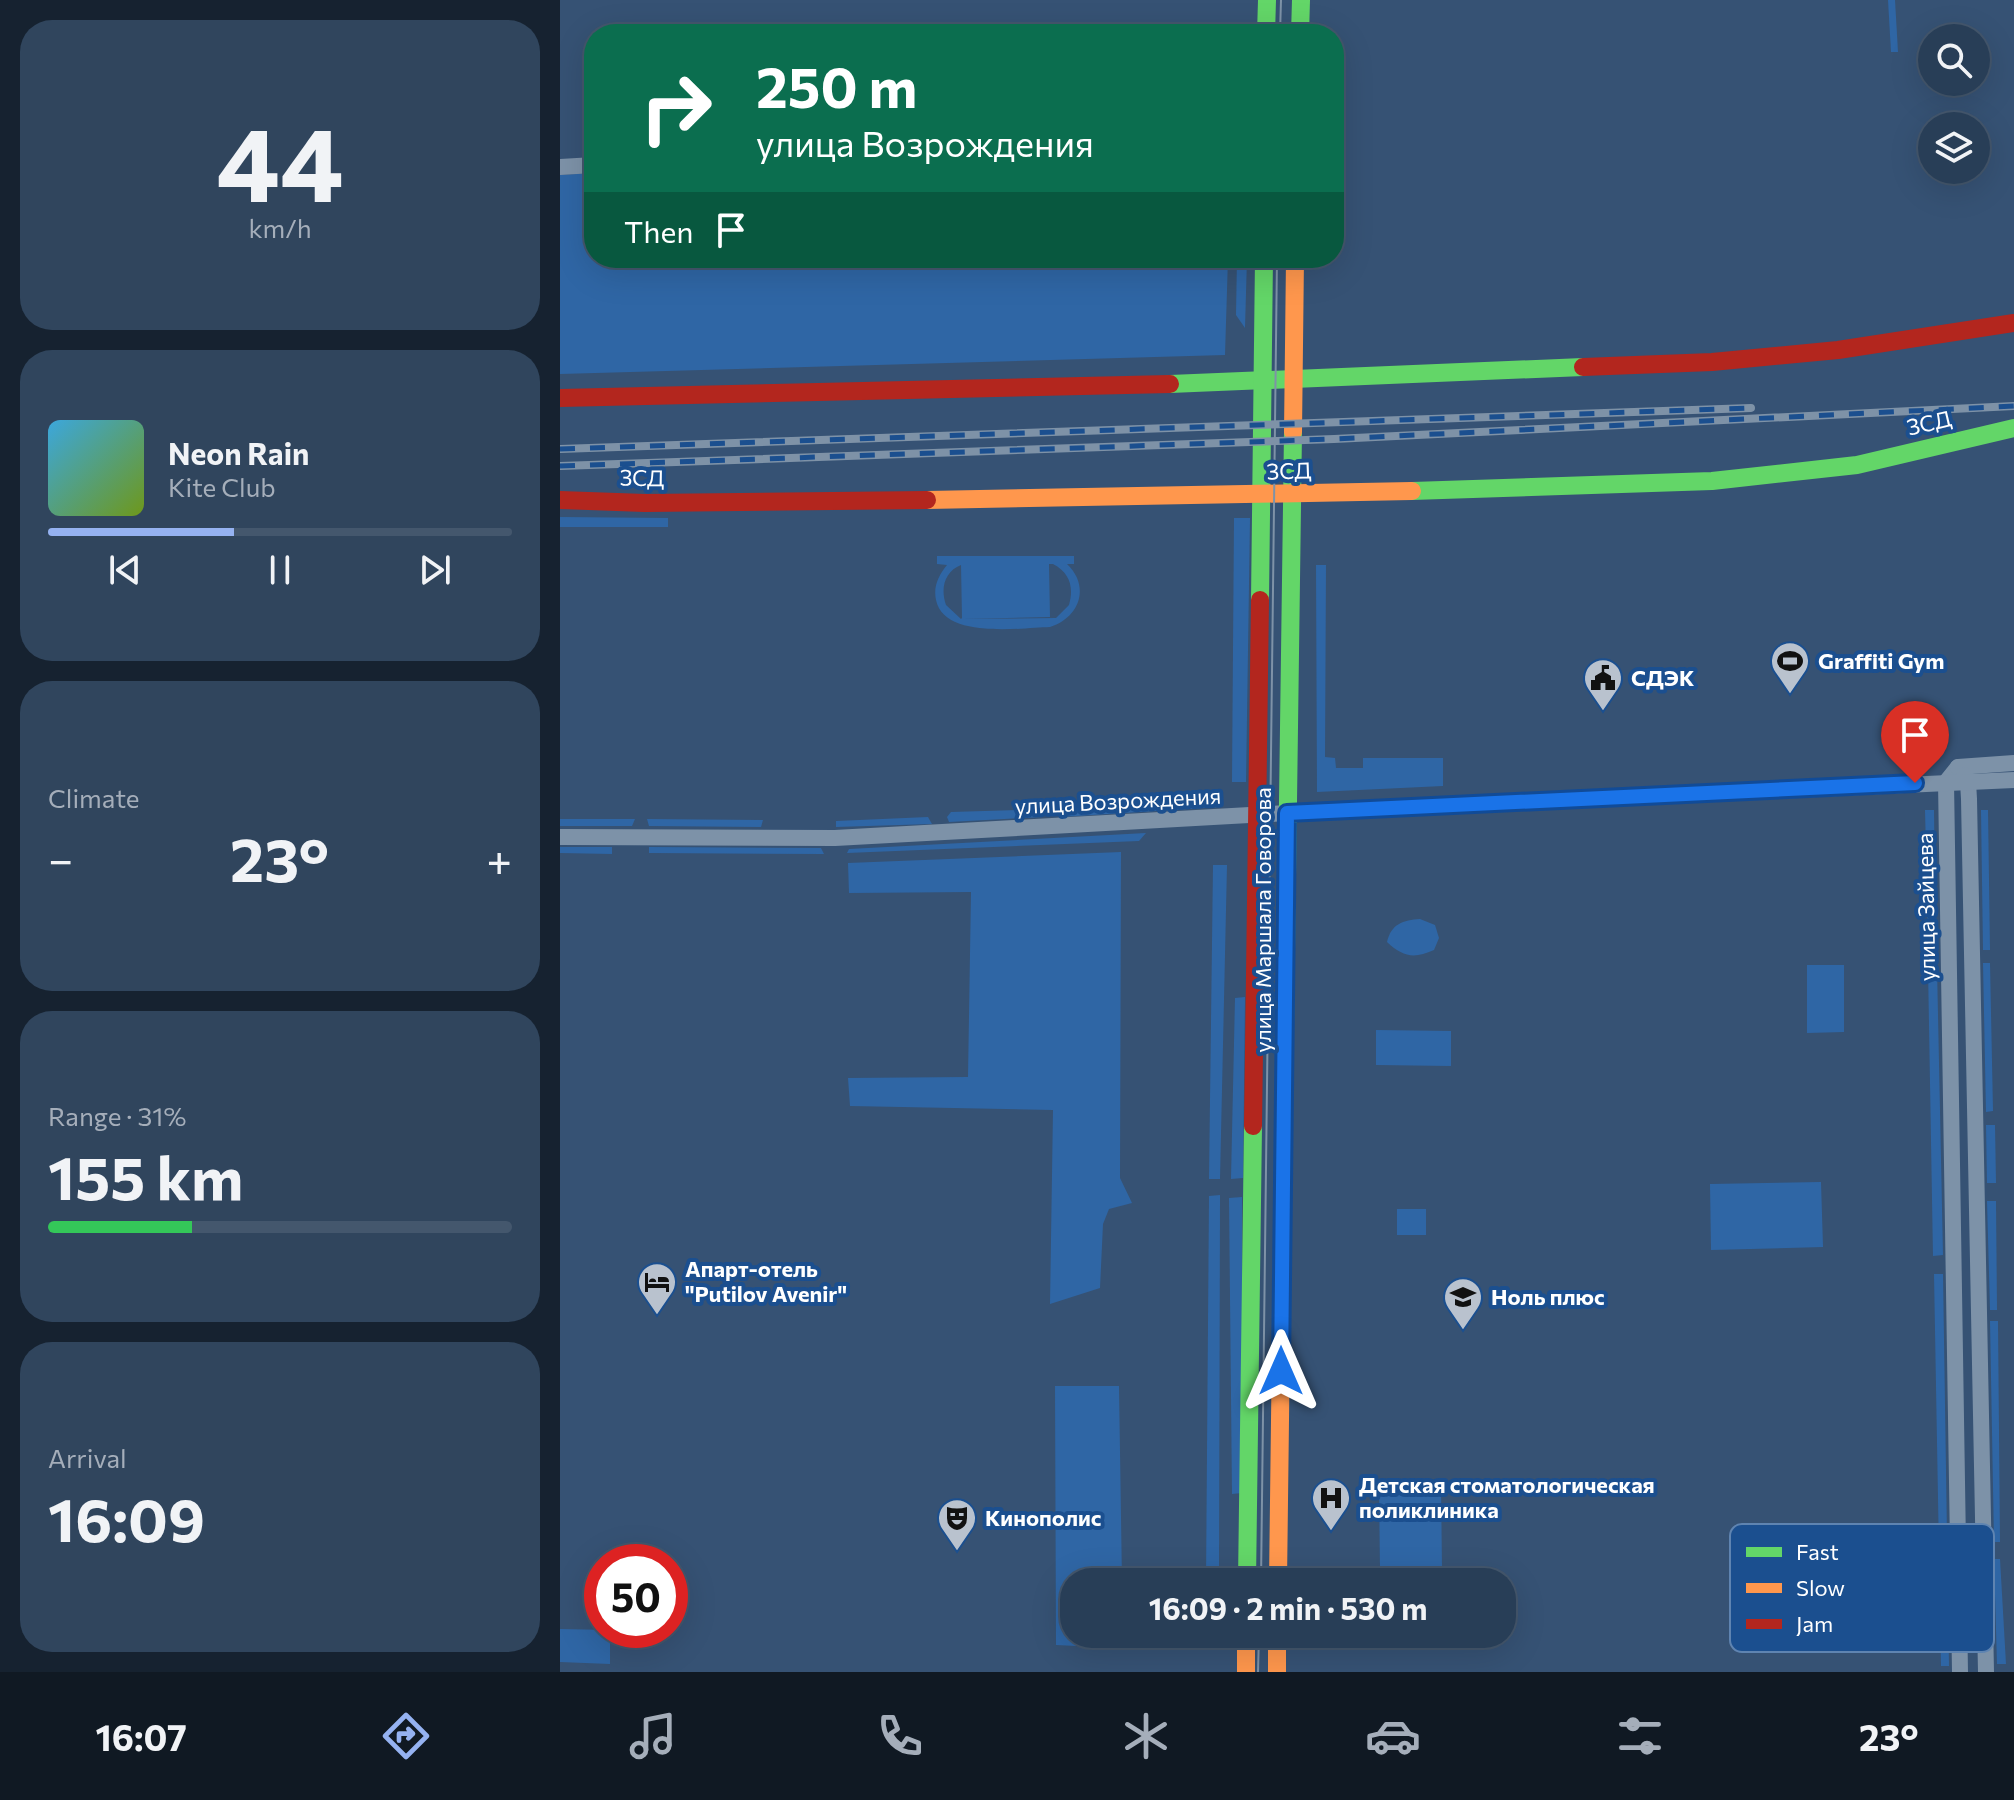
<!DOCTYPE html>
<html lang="en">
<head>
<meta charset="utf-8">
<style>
	:root { --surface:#283e57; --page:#30455d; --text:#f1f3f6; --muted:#a5aeba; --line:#44576d; --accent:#95b2f1 }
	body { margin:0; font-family:Commissioner,sans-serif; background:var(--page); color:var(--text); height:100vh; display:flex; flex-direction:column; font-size:30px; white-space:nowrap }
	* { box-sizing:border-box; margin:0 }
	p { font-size:26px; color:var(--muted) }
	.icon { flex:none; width:44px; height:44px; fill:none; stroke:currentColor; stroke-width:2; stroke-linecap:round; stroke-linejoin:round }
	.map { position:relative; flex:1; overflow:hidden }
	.panel { display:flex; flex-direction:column; gap:20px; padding:20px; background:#162230; width:560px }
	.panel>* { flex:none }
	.hud { position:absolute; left:24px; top:24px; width:760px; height:244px; border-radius:32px; box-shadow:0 8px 32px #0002,0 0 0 2px var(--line); background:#0b6e4f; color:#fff; overflow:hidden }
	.fabs { position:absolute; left:1358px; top:24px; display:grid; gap:16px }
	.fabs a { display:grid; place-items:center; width:72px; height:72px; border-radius:50%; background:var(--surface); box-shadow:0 8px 32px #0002,0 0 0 2px var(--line); font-size:40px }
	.speed { position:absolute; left:24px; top:1544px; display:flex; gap:16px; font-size:40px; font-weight:700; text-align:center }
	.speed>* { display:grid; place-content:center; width:104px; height:104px; border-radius:50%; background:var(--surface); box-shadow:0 8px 32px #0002,0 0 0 2px var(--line); line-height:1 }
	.speed .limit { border:12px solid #d22; background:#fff; color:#111 }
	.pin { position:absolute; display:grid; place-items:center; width:68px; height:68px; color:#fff; margin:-82px -34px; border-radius:50% 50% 50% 0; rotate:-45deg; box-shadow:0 0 8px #0007 }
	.pin .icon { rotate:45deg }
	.me { position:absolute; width:88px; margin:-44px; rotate:0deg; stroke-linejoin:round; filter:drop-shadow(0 0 6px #0008) }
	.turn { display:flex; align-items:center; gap:28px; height:168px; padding:0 40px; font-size:36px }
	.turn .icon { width:104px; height:104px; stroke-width:2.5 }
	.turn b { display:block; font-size:56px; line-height:68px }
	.then { display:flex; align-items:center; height:76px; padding:0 40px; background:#0003; gap:16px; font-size:30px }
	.big { font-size:60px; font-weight:700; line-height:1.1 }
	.panel .tile { flex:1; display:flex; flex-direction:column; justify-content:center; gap:12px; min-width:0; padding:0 28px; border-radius:32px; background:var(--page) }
	.panel .dial { align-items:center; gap:0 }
	.dial b { font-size:104px; line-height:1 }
	.song { display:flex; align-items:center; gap:24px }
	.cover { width:96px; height:96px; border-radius:12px; background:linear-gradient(135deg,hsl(200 70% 55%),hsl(80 70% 35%)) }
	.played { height:8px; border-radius:4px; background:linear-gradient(90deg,var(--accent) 40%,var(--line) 40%) }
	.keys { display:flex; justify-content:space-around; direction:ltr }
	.heat { display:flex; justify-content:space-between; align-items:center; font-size:44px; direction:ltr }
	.charge { height:12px; border-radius:6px; background:linear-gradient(90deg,#34c759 31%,var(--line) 0) }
	.trip { position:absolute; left:500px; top:1568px; width:456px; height:80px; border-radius:32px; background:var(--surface); box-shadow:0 8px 32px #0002,0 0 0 2px var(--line); font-weight:700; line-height:80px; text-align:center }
	.tab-bar { display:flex; height:128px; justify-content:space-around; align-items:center; background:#101923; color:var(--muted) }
	.tab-bar .icon { width:56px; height:56px }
	.tab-bar .current { color:var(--accent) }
	.tab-bar b { font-size:36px; color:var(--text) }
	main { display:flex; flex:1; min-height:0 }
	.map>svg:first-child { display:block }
</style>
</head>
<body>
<main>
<section class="panel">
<div class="tile dial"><b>44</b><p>km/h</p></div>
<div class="tile">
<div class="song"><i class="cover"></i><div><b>Neon Rain</b><p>Kite Club</p></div></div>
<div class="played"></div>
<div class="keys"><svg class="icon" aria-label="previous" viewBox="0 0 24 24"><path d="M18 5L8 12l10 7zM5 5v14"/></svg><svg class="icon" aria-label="pause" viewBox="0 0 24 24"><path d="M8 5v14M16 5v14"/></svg><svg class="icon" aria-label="next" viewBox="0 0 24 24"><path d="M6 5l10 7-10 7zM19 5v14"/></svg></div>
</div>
<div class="tile"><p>Climate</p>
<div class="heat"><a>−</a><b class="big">23°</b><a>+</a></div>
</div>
<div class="tile"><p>Range · 31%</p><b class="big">155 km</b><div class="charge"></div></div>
<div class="tile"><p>Arrival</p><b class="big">16:09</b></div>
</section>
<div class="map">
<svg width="1454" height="1672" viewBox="0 0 1454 1672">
	<rect width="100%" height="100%" fill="#365274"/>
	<!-- green -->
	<g fill="#2f66a5" fill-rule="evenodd">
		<path d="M1328,0H1335L1338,52H1331Z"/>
		<path d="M34,173V258H668L665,355L0,374V175Z"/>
		<path d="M677,258H687L685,328L676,315Z"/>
		<path d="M0,517L108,518V527H0Z"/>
		<path d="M674,518H690L686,782H672Z"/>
		<path d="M377,556H514V564H507C531,587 519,618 490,627C459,628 384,639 376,600C373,586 379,575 387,565L377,564ZM493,564C510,573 514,587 509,605L496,618L402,619L490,617L489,564ZM401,565L402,618L401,619L386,605C380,588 385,571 401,565Z"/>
		<path d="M756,565H766L765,757L775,758L776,768H803V758H883V786L757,792Z"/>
		<path d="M660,801L661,807L500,817L498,809Z"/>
		<path d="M486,809L483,817L389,822L387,817L391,812Z"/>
		<path d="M1365,810H1374L1375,890H1367Z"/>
		<path d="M1421,810H1428L1430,950H1423Z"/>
		<path d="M368,817L372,824L276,827V821Z"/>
		<path d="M0,819H75L72,826H0Z"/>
		<path d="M87,819L203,820L201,827L89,826Z"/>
		<path d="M586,833L579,841L287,853L289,849Z"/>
		<path d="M0,847H52V854L0,853Z"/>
		<path d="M89,847L261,848L264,854L89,853Z"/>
		<path d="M561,852L560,1178L572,1203L549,1209L543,1224L540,1288L490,1304L493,1110L290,1106L288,1078L408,1077L411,892L289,893L288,863Z"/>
		<path d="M653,865H667L660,1179H649Z"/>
		<path d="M1367,898H1376V954H1368Z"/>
		<path d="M860,919L875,925L879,938L874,950C854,959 843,957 827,942C831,924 843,920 860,919Z"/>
		<path d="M1423,963H1430L1433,1111L1426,1112Z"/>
		<path d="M1247,965H1284V1032L1247,1033Z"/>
		<path d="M1368,967H1377L1383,1255L1373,1256Z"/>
		<path d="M685,997L683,1178L671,1179L675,998Z"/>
		<path d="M816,1030L891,1031V1066L816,1065Z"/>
		<path d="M1426,1125H1435L1436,1183H1427Z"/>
		<path d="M1261,1182L1263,1247L1151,1250L1150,1184Z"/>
		<path d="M660,1195L659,1582H646L649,1196Z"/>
		<path d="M682,1197V1493L672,1494L669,1198Z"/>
		<path d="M1427,1201H1436L1437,1310H1430Z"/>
		<rect x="837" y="1209" width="29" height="26"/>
		<path d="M1374,1274H1383L1389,1666H1381Z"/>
		<path d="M1430,1321H1438L1440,1542H1434Z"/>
		<path d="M495,1386H559L562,1582H514V1634H557L537,1647L496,1645Z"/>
		<path d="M881,1486L882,1569L820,1570L819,1487Z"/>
		<path d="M1434,1559H1440L1446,1664H1437Z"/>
		<path d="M0,1629L50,1630V1664L0,1662Z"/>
	</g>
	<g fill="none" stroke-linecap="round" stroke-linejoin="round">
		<!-- street -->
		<g stroke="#7d92a8" stroke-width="16">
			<path d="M0,167L34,165"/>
			<path d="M1398,767L1386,782L1400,1672"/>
			<path d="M1398,767L1454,763"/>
			<path d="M1404,775L1408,782L1409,799L1426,1672"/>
			<path d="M0,837L275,838L727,813L1454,780"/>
		</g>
		<!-- fast -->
		<g stroke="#63d668" stroke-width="18">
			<path d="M706,34L707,0"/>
			<path d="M740,34L741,0"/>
			<path d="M610,384L1023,367"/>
			<path d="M852,491L1152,481L1297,465L1454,428"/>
			<path d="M700,600L704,258"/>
			<path d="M724,1097L733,432"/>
			<path d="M687,1582L693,1126"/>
		</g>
		<!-- slow -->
		<g stroke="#ff974d" stroke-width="18">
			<path d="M733,432L735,258"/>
			<path d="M367,500L852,491"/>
			<path d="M718,1582L724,1097"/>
			<path d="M686,1634V1672"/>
			<path d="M717,1634V1672"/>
		</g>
		<!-- jam -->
		<g stroke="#b3261e" stroke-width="18">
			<path d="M1023,367L1152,362L1278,350L1454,323"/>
			<path d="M0,398L610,384"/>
			<path d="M0,500L85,503L367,500"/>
			<path d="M693,1126L700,600"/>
		</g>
		<!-- tram -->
		<g stroke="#7e92a7" stroke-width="2">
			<path d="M720,34L721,0"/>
			<path d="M701,1582L717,258"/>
			<path d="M698,1672L699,1634"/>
		</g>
		<defs>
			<g id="rail">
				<path d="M0,449L1191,408"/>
				<path d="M0,466L774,439L1454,406"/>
			</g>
		</defs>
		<!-- rail casing -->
		<use href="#rail" stroke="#7e92a7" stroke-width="8"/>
		<!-- rail -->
		<use href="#rail" stroke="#1b4f8f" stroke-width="5" stroke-dasharray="15" stroke-linecap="butt"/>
	</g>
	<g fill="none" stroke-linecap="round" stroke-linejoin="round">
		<defs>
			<path id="route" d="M721,1371L727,813L1355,783"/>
		</defs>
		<!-- route casing -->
		<use href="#route" stroke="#114b97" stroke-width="20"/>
		<!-- route -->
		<use href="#route" stroke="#1a73e8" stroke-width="14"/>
	</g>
	<!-- icons -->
	<defs>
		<symbol id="stadium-pin" viewBox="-11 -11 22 30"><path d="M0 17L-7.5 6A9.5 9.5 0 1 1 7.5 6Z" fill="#b9c2ce" stroke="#1b4f8f"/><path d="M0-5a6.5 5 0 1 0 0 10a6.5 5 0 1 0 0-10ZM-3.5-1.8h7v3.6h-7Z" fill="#111"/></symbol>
		<symbol id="civic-pin" viewBox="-11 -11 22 30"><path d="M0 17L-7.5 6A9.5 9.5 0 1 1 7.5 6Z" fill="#b9c2ce" stroke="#1b4f8f"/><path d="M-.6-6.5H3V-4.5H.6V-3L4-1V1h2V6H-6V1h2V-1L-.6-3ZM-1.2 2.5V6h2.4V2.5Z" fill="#111"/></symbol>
		<symbol id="hotel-pin" viewBox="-11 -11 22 30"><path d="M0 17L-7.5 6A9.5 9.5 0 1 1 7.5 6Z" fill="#b9c2ce" stroke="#1b4f8f"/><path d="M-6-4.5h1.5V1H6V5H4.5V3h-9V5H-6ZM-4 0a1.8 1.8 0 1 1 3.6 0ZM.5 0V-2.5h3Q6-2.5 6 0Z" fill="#111"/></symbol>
		<symbol id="school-pin" viewBox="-11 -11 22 30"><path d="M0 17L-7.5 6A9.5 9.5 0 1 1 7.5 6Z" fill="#b9c2ce" stroke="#1b4f8f"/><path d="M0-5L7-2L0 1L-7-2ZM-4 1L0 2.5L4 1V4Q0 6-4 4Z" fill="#111"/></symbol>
		<symbol id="hospital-pin" viewBox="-11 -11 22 30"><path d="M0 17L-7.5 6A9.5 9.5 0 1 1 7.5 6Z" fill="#b9c2ce" stroke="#1b4f8f"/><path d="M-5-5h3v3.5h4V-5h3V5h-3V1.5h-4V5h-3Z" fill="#111"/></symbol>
		<symbol id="theatre-pin" viewBox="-11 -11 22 30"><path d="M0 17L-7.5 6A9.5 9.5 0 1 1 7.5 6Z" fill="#b9c2ce" stroke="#1b4f8f"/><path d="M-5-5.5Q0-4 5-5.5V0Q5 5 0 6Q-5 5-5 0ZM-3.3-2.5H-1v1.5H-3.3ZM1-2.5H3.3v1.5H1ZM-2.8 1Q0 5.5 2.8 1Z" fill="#111"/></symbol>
	</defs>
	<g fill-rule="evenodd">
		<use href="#stadium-pin" x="1208" y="639" width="44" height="60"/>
		<use href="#civic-pin" x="1021" y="656" width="44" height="60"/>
		<use href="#hotel-pin" x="75" y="1260" width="44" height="60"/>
		<use href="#school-pin" x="881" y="1275" width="44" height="60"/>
		<use href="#hospital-pin" x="749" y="1476" width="44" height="60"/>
		<use href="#theatre-pin" x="375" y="1496" width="44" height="60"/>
	</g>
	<g text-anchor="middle" stroke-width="8" stroke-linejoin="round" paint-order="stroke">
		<!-- street labels -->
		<g font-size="22" fill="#fff" stroke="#1b4f8f">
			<text transform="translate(1369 423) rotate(-13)" y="8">ЗСД</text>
			<text transform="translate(729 471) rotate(-2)" y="8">ЗСД</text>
			<text transform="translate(82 478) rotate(1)" y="8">ЗСД</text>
			<text transform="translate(558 801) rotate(-3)" y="8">улица Возрождения</text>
			<text transform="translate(1366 907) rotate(-91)" y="8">улица Зайцева</text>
			<text transform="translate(703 920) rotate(-90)" y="8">улица Маршала Говорова</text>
		</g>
		<!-- poi labels -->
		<g font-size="22" font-weight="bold" fill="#fff" stroke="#1b4f8f" text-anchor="start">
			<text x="1258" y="669">Graffiti Gym</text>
			<text x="1071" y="686">СДЭК</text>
			<text x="125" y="1277">Апарт-отель<tspan x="125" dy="25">"Putilov Avenir"</tspan></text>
			<text x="931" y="1305">Ноль плюс</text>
			<text x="799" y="1493">Детская стоматологическая<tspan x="799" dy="25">поликлиника</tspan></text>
			<text x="425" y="1526">Кинополис</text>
		</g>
	</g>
	<!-- legend -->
	<rect x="1170" y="1524" width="264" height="128" rx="12" fill="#1b4f8f" stroke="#5f84b1" stroke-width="2"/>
	<rect x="1186" y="1547" width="36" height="10" fill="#63d668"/>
	<rect x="1186" y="1583" width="36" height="10" fill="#ff974d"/>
	<rect x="1186" y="1619" width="36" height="10" fill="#b3261e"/>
	<g font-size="22" fill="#fff">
		<text x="1236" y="1560">Fast</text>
		<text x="1236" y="1596">Slow</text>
		<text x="1236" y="1632">Jam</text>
	</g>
</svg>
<div class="fabs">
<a><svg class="icon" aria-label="search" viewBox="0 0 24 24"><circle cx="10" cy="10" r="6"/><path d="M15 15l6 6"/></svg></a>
<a><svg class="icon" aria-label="layers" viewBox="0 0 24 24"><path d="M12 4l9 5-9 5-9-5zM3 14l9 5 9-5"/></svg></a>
</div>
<div class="speed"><div class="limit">50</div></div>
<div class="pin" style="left:1355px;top:783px;background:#d93025"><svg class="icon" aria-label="arrive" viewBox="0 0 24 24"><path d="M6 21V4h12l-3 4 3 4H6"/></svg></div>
<svg class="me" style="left:721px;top:1371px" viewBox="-20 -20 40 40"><path d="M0-17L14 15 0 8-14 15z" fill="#1a73e8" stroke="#fff" stroke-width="4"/></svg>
<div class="trip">16:09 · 2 min · 530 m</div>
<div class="hud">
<div class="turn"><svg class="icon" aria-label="right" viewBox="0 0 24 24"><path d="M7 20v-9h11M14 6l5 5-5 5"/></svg><div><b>250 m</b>улица Возрождения</div></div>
<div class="then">Then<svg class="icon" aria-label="arrive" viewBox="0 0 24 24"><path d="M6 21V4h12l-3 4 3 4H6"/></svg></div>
</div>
</div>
</main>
<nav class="tab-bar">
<b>16:07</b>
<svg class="icon current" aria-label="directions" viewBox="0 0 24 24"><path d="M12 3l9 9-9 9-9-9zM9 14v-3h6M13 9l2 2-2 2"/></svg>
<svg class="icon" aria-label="music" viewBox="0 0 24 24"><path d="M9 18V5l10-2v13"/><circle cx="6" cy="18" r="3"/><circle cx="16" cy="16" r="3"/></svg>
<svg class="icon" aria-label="phone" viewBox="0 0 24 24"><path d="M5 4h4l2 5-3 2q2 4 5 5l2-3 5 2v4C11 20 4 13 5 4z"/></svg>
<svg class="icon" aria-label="climate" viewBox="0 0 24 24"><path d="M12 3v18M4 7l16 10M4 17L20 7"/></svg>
<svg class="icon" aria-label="car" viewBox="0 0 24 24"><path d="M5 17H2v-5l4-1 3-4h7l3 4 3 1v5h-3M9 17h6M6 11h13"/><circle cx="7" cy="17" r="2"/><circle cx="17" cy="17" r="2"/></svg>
<svg class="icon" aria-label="filters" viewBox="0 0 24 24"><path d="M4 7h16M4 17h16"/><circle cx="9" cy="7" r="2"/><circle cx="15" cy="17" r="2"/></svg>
<b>23°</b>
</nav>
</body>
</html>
